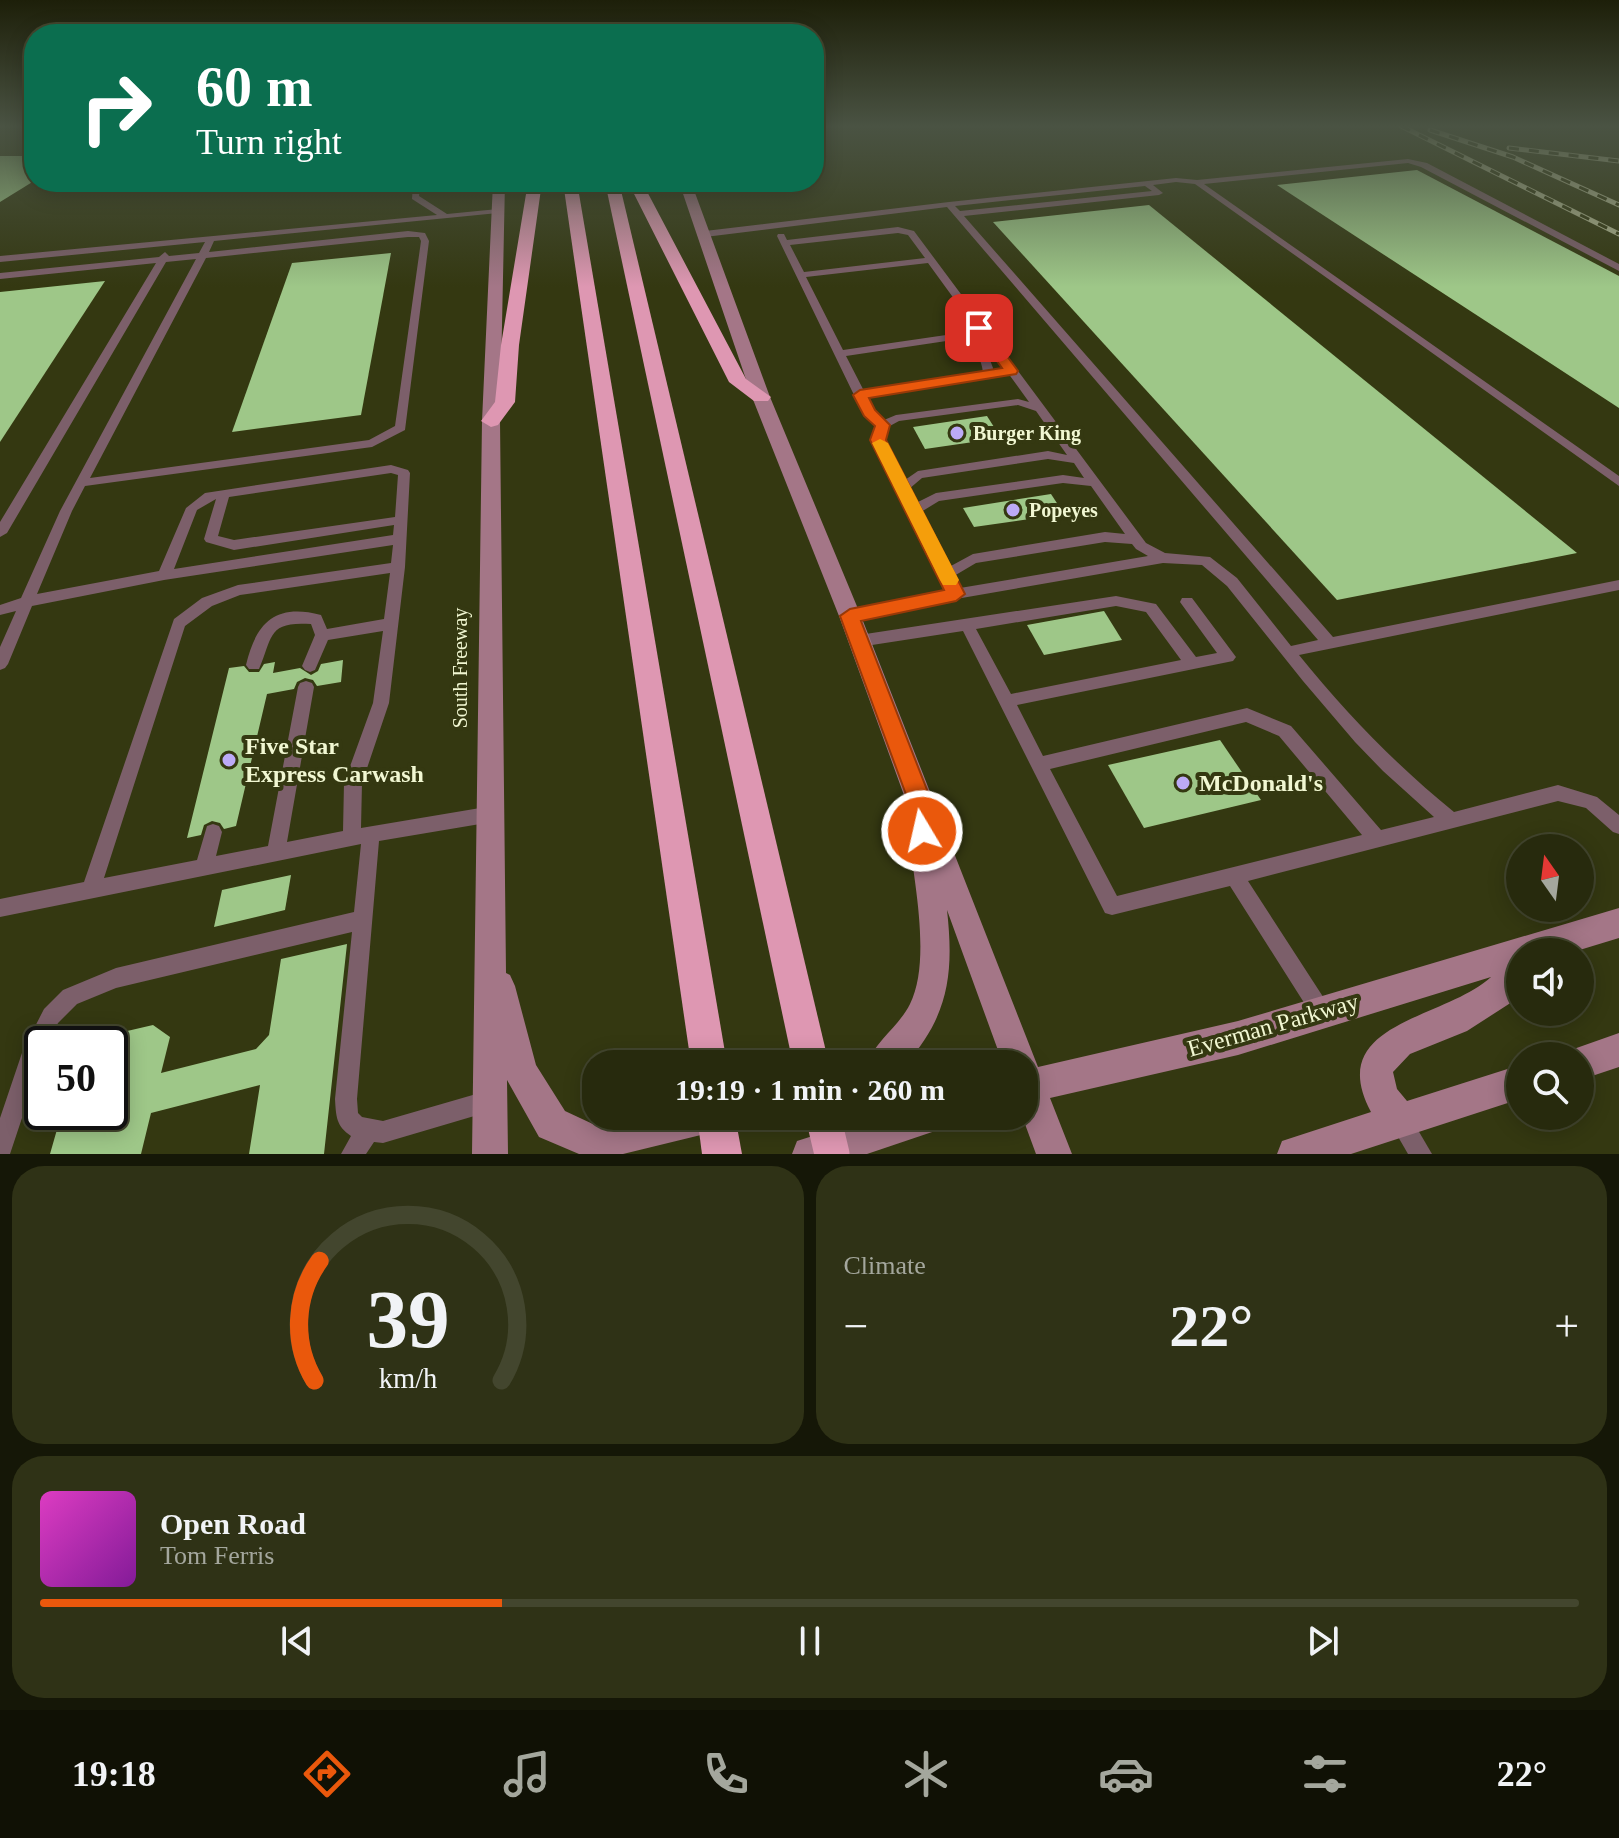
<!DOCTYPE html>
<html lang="en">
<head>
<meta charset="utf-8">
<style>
	:root { --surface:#272a0d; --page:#2f3216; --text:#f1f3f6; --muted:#a4a79d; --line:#43462e; --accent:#ea580c }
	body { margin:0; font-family:"Times New Roman",serif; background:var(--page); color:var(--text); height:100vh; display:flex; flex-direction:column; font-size:30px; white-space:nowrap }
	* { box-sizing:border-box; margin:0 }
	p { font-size:26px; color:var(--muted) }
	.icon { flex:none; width:44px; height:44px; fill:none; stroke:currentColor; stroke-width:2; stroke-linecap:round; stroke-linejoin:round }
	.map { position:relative; height:1154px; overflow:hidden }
	.panel { display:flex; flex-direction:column; gap:12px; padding:12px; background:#151707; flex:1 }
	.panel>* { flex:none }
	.guide { position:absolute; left:24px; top:24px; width:800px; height:168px; border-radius:32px; box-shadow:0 4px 20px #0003,0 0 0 2px var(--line); background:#0b6e4f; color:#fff; overflow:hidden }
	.needle { width:52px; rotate:346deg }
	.controls { position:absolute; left:1506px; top:834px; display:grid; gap:16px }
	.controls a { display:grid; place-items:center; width:88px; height:88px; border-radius:50%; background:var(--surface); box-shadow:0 4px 20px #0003,0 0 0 2px var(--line); font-size:40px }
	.speed { position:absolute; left:24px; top:1026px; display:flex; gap:16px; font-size:40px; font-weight:700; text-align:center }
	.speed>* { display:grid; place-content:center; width:104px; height:104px; border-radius:50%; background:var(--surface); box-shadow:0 4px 20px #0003,0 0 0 2px var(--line); line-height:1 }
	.speed .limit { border:4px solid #111; border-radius:12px; background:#fff; color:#111 }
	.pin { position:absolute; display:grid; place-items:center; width:68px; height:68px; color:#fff; margin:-34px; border-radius:16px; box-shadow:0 4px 12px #0006 }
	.me { position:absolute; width:88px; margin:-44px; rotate:351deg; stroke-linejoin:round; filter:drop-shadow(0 0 6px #0008) }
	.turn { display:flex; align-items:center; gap:28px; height:168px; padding:0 40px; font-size:36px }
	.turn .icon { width:104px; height:104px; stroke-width:2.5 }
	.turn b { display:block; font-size:56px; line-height:68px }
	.big { font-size:60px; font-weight:800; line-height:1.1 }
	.panel .card { flex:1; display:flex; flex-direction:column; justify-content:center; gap:12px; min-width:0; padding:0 28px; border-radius:32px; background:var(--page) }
	.panel .dial { align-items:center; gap:0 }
	.dial svg { height:208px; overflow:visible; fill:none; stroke:var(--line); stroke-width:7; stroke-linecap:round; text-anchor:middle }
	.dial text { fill:var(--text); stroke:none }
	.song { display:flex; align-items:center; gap:24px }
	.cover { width:96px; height:96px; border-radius:12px; background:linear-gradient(135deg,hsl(310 70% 55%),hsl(290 70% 35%)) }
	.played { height:8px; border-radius:4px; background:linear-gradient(90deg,var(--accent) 30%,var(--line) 30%) }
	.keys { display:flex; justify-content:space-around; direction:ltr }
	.heat { display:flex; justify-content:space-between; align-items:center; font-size:44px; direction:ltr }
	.panel .tiles { flex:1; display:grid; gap:12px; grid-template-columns:1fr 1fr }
	.card:last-child { grid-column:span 2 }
	.trip { position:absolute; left:582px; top:1050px; width:456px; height:80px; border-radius:32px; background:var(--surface); box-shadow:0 4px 20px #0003,0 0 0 2px var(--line); font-weight:800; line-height:80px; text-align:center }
	.menu { display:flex; height:128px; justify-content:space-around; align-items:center; background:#101105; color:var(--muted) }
	.menu .icon { width:56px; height:56px }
	.menu .current { color:var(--accent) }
	.menu b { font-size:36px; color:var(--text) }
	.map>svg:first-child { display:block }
</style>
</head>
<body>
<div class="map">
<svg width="1619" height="1154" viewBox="0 0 1619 1154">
	<rect width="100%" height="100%" fill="#343811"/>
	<!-- building -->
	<g fill="#9ec788">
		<path d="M0,156H34V181L0,202Z"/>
		<path d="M1417,170L1619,276V408L1277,185Z"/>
		<path d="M1149,205L1577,553L1337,600L993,222Z"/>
		<path d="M391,253L361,415L232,432L292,263Z"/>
		<path d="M105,281L0,442V292Z"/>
		<path d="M987,416L1001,438L925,449L913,427Z"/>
		<path d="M1051,494L1064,514L974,527L963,508Z"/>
		<path d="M1104,611L1122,640L1044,655L1027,625Z"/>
		<path d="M343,660L341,682L317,686L313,680L305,678L297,682L294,689L267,694L236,826L224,829L220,823L212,821L204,825L201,835L187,838L229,668L244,666L249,672H259L264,664L275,662L273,673L300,668L311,675L318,671L321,664Z"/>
		<path d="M1220,740L1261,800L1144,828L1108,765Z"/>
		<path d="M291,875L285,910L214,927L222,890Z"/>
		<path d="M347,944L324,1154H249L260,1085L151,1113L141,1154H50L62,1112H110V1035L153,1025L170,1037L161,1073L256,1049L269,1035L281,959Z"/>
	</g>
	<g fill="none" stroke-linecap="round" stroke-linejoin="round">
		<!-- service -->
		<g fill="#7c5f6a" fill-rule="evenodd">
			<path d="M1408,159L1427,163L1619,264V271L1421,167L1408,163L1204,184L1619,476V486L1195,184L1176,182L1153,185L1163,193L1159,195L964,216L1333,637L1619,580V590L1299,655C1346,713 1396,765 1454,812L1558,785L1597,797L1619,815V834L1613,832L1586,808L1558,801L1248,881L1329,1006L1332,1013L1329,1020L1322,1023L1315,1020L1230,886L1112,915L1105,913L963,631L859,647L854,645L852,641L854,637L859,635L1116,596L1156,604L1196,657L1217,653L1180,602L1182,598H1192L1233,653L1236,657L1233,661L1017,705L1043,756L1247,708L1291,726L1381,830L1434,817L1383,771L1355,742L1303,681L1227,586L1202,565L1163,563L956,599L850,621L845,620L843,616L845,612L850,611L947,591L872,440L877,426L865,414L854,395L777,236L778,234H784L787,240L898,227L914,231L1146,543L1165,553L1210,557L1237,578L1291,646L1318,640L947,207L705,237L701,234L705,231L949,202L1176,178L1197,180ZM1145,186L1152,191L960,211L955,206ZM898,233L908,235L925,258L804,272L790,245ZM928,263L1029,402L1018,399L896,415L884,420L874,410L867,397L992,377L993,368L987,352L977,342L961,335L953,334L843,350L806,277ZM953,340C971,343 981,354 983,373L864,391L846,356ZM1018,405L1036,411L1067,455L1048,451L918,471L905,480L884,440L888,427L899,421ZM1048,459L1074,463L1084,478L1063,475L936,493L916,503L909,489L922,478ZM1063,483L1091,486L1125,534L1105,532L973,554L949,567L921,512L939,501ZM1105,542L1132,544L1136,549L1148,556L960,588L954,576L976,563ZM1116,606L1146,612L1181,660L1011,694L976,629ZM1246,722L1279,736L1362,835L1117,896L1050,769Z"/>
			<path d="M413,182H421L419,196L447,214L498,209L502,211L498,213L214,241L209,252L408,231L425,233L429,241L405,430L372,447L85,486L72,511L37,594L159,571L186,508L205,493L391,465L408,470L410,473L405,567L389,703L362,783L361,828L492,806L498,808L501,814L498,820L492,822L379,841L357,1099L358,1113L362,1117L383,1121L490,1090L498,1093L501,1101L498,1109L383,1143L374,1142L366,1154H341L351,1136C336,1126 336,1116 335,1099L352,932L116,988L77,1004L58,1023L48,1044H42V1058L10,1154H0V1118L23,1050L44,1009L63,990L116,968L354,912L361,844L0,917V899L84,882L174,619L202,598L238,585L391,563L393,545L164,580L32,606L8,664L5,668L0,670V647L16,611L0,615V605L21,598L60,511L196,259L166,262L7,533L0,537V522L156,263L0,279V273L159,257L165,252L169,256L199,253L205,242L0,262V256L437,215L412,199ZM408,237H419L421,241L395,426L369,440L90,478L206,258ZM391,473L398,475L395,517L234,540L218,536L229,497ZM216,499L204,539L206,542L234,550L394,525L393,535L174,569L197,510ZM390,573L384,619L327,629L321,615C275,603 256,623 246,665L249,669H259C273,637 267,621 311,624L315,635L302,666L305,670L310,672L315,670L328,640L383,631L373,703L344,783L343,831L287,842L314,687L312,683L306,681L300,683L298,687L268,846L216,856L222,832L219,826L213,824L207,826L197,860L104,878L185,626L212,606L240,595Z"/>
			<path d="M1400,1110L1408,1113L1432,1154H1408L1389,1121L1392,1113Z"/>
		</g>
		<!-- secondary -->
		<g fill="#a47687" fill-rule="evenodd">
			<path d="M493,182H505L500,421L506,973L510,975L515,986L536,1065L565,1111L595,1125L632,1116H723L717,1128L705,1134L623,1154H579L539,1137L507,1080L508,1154H472L482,421Z"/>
			<path d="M679,182H691L770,397L861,616L1038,1067L1238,1021L1619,908V938L1573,952H1520V988L1512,1002L1467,1031L1410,1054L1393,1072L1397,1089L1407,1101L1520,1065V1099L1351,1154H1277L1282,1141L1371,1112C1323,1022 1444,1020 1491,977L1238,1055L1050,1098L1072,1154H1036L1022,1116L1024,1064H1003L947,910C954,973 949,1015 906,1064H866C876,1041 899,1026 910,1004C932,960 913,877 908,829L913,820L839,616L752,397Z"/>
			<path d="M1619,1033V1067L1580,1080V1056H1566L1568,1051Z"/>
			<path d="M875,1116H950L944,1128L867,1154H792L797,1141Z"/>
		</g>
		<!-- motorway -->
		<g fill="#de97b2" fill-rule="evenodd">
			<path d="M528,182H542L519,345L515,402L498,425L491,427L481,421L495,402L501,345Z"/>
			<path d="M563,182H577L727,1064H691Z"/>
			<path d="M605,182H619L829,1064H793Z"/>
			<path d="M628,182H642L746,379L771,397L768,401H754L729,382Z"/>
			<path d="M697,1116H735L742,1154H702Z"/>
		</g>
		<defs>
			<g id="rail">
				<path d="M1401,126L1619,234"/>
				<path d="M1430,130L1513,157L1619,205"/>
				<path d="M1509,148L1619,161"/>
			</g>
		</defs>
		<!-- rail casing -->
		<use href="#rail" stroke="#b1b691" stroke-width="5"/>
		<!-- rail -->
		<use href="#rail" stroke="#343811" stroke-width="3" stroke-dasharray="10" stroke-linecap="butt"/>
		<!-- motorway-bridge -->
		<path stroke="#de97b2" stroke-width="35" d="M823,1116L832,1154"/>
	</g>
	<!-- sky -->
	<linearGradient id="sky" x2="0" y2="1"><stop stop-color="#1d1f09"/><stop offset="0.44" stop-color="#4a5343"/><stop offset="1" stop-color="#4a5343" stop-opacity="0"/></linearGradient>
	<rect width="1619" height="287" fill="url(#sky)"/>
	<!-- route -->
	<path fill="#ea580c" stroke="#983908" stroke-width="2" d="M975,325H984L1018,371L1016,374L869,398L875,410L890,425L886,440L965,594L956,601L861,621L931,800L934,831L931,838L922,841L914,838L908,800L840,616L850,609L944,590L870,440L875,426L864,416L853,395L860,390L1002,368L973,328Z"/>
	<!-- slow -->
	<path fill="#f59e0b" d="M880,439L888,443L959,580L956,585H943L940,580L872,443Z"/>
	<!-- markers -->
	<g fill="#bcaaf6" stroke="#343811" stroke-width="3">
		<circle cx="957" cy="433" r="8"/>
		<circle cx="1013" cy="510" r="8"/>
		<circle cx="229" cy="760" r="8"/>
		<circle cx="1183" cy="783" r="8"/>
	</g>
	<g text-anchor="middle" stroke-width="8" stroke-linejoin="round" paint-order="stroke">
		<!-- poi labels -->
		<g font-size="20" font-weight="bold" fill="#f1f7d2" stroke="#343811" text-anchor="start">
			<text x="973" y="440">Burger King</text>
			<text x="1029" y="517">Popeyes</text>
		</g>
		<!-- street labels -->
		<g font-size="20" fill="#f1f7d2" stroke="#343811">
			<text transform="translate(460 668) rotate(-90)" y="7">South Freeway</text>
		</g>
		<!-- near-poi labels -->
		<g font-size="24" font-weight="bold" fill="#f1f7d2" stroke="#343811" text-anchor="start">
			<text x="245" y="754">Five Star<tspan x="245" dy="28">Express Carwash</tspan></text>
			<text x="1199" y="791">McDonald's</text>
		</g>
		<!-- near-street labels -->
		<g font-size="24" fill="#f1f7d2" stroke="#343811">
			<text transform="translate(1273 1025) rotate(-16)" y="8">Everman Parkway</text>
		</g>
	</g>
</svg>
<div class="controls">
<a><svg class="needle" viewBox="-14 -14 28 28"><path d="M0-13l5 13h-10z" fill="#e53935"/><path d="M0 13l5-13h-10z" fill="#a4a79d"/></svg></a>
<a><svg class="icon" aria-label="sound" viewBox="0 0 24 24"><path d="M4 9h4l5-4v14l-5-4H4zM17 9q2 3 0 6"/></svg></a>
<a><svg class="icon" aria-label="search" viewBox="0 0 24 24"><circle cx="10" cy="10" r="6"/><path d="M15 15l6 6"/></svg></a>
</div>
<div class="speed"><div class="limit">50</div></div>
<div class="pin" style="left:979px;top:328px;background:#d93025"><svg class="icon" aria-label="arrive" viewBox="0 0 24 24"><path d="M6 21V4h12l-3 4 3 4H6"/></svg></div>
<svg class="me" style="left:922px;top:831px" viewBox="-20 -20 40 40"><circle r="17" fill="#ea580c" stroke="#fff" stroke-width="3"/><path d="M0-11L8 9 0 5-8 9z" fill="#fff"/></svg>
<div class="trip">19:19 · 1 min · 260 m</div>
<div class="guide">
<div class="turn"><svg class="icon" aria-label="right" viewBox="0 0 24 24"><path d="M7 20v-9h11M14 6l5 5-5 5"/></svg><div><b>60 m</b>Turn right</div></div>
</div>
</div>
<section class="panel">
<div class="tiles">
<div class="card dial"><svg viewBox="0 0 100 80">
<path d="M14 69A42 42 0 1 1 86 69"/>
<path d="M14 69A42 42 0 0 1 16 23" stroke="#ea580c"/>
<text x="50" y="56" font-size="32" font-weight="700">39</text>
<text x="50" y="72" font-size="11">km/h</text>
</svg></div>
<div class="card"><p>Climate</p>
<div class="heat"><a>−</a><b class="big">22°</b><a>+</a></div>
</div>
<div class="card">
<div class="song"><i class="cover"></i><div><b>Open Road</b><p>Tom Ferris</p></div></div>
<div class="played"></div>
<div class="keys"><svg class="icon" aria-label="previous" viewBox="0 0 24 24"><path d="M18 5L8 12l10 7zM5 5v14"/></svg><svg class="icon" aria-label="pause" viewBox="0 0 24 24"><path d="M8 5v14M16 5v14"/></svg><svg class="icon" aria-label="next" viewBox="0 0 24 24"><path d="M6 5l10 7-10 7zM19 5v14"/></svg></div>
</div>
</div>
</section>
<nav class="menu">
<b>19:18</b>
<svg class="icon current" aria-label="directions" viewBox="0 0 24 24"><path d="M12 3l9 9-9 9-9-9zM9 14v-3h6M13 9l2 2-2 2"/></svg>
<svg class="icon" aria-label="music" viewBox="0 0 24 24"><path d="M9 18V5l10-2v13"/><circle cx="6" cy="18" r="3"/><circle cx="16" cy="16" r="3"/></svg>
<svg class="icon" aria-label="phone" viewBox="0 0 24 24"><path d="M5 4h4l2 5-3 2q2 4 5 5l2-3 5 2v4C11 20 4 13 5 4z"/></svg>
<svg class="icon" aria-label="climate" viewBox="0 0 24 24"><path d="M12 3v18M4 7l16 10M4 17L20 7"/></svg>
<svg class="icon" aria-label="car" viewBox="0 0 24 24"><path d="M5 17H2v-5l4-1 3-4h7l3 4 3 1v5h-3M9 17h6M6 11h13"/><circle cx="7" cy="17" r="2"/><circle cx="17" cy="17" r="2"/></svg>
<svg class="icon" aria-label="filters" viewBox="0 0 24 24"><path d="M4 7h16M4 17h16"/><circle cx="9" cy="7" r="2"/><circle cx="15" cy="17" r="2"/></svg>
<b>22°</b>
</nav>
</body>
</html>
